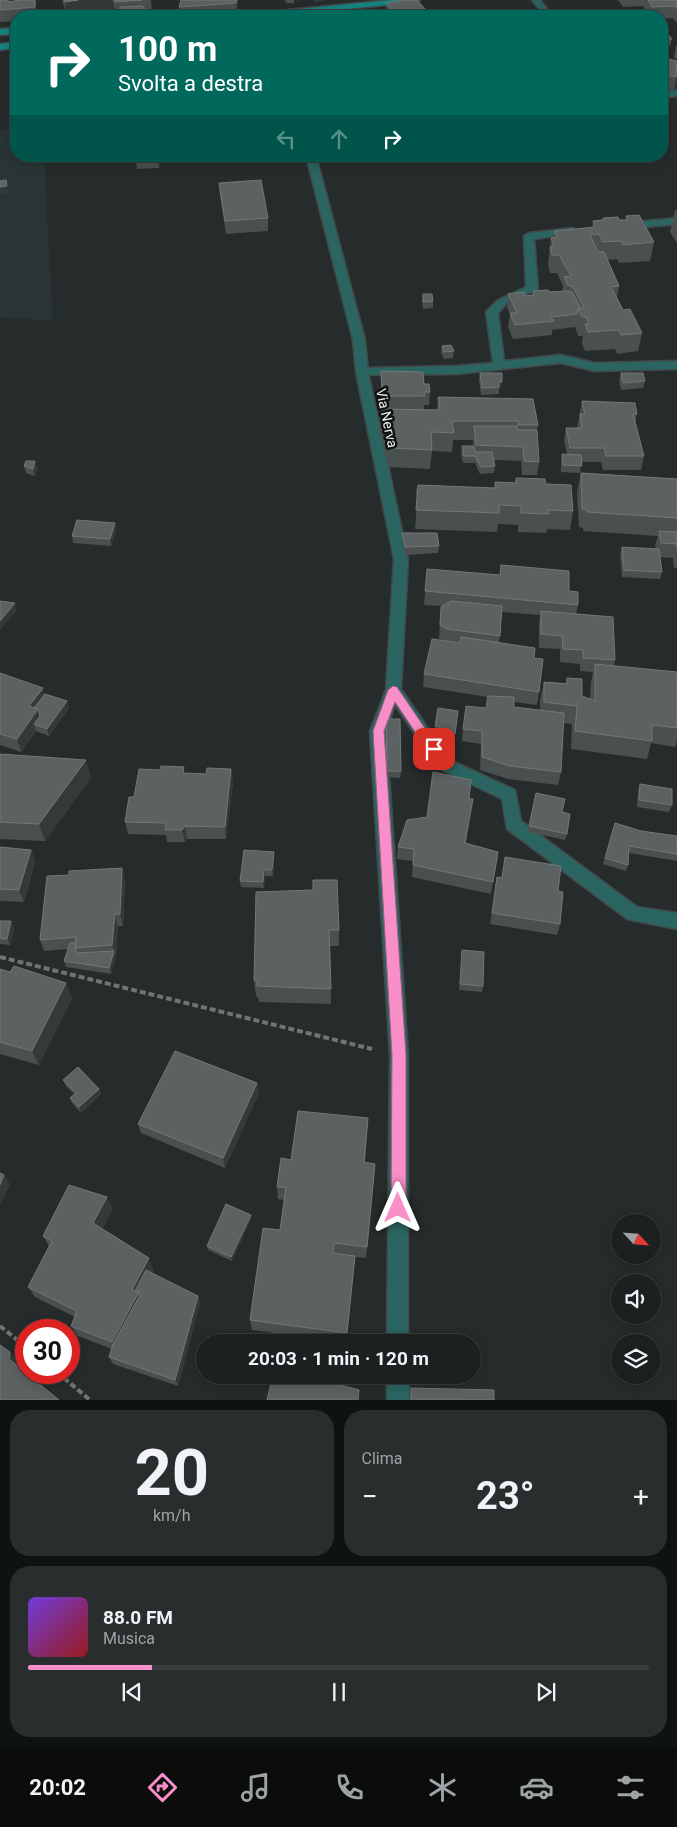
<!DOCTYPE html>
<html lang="it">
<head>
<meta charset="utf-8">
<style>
	:root { --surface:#1c2020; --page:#292d2d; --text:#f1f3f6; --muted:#a0a3a5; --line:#3a3e3e; --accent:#f98fc9 }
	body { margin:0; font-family:Roboto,sans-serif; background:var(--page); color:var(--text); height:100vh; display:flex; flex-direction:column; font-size:19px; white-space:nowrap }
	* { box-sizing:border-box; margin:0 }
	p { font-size:16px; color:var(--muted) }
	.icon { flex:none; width:28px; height:28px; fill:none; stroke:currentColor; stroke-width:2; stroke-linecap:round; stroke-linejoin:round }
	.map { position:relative; height:1400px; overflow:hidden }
	.side { display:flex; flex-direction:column; gap:10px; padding:10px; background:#0f1212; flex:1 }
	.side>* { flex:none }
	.banner { position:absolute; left:10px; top:10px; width:658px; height:152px; border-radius:20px; box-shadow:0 2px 12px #0003,0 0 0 1px var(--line); background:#00695c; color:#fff; overflow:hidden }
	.needle { width:32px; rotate:116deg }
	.tools { position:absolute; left:611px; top:1214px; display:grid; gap:10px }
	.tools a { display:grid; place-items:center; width:50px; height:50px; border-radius:50%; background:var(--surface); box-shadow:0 2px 12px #0003,0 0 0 1px var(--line); font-size:25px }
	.speed { position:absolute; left:15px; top:1319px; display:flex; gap:10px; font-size:25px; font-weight:700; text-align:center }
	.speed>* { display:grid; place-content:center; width:65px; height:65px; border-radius:50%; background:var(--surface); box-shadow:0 2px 12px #0003,0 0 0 1px var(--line); line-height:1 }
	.speed .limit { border:8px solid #d22; background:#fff; color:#111 }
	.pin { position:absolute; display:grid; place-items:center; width:42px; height:42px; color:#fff; margin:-21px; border-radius:10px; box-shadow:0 2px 8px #0006 }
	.me { position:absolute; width:55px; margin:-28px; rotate:0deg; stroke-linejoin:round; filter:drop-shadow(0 0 4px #0008) }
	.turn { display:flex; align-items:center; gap:18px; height:105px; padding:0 25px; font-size:22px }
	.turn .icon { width:65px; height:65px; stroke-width:2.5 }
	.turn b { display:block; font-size:35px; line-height:42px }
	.lanes { display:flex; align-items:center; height:48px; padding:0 25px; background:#0003; justify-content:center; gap:25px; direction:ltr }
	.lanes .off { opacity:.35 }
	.big { font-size:38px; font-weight:700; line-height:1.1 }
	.side .widget { flex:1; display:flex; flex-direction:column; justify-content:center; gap:8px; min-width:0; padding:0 18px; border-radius:20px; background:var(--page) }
	.side .dial { align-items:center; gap:0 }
	.dial b { font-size:65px; line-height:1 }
	.song { display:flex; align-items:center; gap:15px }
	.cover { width:60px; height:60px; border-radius:8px; background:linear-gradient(135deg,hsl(260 70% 55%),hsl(0 70% 35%)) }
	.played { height:5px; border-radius:2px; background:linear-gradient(90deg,var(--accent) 20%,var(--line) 20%) }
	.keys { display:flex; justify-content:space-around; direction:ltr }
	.heat { display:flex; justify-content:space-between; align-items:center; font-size:28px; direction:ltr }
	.side .tiles { flex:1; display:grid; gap:10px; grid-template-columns:1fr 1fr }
	.widget:last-child { grid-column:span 2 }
	.trip { position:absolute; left:196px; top:1334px; width:285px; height:50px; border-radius:25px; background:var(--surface); box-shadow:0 2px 12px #0003,0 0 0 1px var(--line); font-weight:700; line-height:50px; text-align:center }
	.tab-bar { display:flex; height:80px; justify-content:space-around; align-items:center; background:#0b0d0d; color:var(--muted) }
	.tab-bar .icon { width:35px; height:35px }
	.tab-bar .active { color:var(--accent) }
	.tab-bar b { font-size:22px; color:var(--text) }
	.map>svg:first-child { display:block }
</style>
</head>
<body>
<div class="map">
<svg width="677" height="1400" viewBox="0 0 677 1400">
	<rect width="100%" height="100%" fill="#262b2b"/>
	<!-- built -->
	<path fill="#283534" d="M16,129V156H44L53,321L0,317V130Z"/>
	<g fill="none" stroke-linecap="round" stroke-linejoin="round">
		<defs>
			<g id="lane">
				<path d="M677,218V224L625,229L620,226L625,223Z"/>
				<path d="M572,228L577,231L576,233L534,239L538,289L506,304L498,313L504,361L561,355L595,363L677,361V369L595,371L561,363L456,374L358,375L356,372L362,368L456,366L493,363L486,312L498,300L526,287L524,236L529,233Z"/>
			</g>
			<g id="street">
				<path d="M532,0H540L553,16H545Z"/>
				<path d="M677,90V96L661,98V92Z"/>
				<path d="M306,156H316L365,340L368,372L408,559L401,689L450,760L515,790L521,821L637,907L677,913V929L627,919L507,829L502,799L438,768L395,705L386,731L408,1055V1342H387L390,1055L370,731L386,690L394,559L356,372L353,340Z"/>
				<rect x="387" y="1375" width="22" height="25"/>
			</g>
			<g id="secondary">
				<path d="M391,0H420L416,2L279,16H252L256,13Z"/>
				<path d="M16,28V34L0,35V29Z"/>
				<path d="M16,42V48L0,50V44Z"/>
			</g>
		</defs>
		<!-- lane casing -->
		<use href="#lane" stroke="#424747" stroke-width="3"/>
		<!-- street casing -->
		<use href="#street" stroke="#424747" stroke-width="3"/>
		<!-- secondary casing -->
		<use href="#secondary" stroke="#424747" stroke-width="3"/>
		<!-- path -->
		<g stroke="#6f7474" stroke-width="4" stroke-dasharray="6 3" stroke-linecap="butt">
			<path d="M0,957L372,1049"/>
			<path d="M0,1326L26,1347"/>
			<path d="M57,1372L90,1400"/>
		</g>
		<!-- lane -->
		<use href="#lane" fill="#2a6562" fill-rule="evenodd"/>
		<!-- street -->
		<use href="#street" fill="#2a6562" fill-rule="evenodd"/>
		<!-- secondary -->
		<use href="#secondary" fill="#148582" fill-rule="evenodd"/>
	</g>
	<!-- wall -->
	<g fill="#4a5050" fill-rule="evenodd">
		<path d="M0,0H9V2L35,0L37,16H16V21L0,22Z"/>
		<path d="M62,0H151L152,12H145L146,16H121V14H117L114,8L66,14Z"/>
		<path d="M238,0L237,9L179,13V7Z"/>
		<path d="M285,0H294V3H286Z"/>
		<path d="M618,0H677V22H676L673,18L661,19V16H648L643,6L623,7Z"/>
		<path d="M386,3L425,16H392L386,9Z"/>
		<path d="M661,34L672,39L670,46H661Z"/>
		<path d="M677,45V59L674,58L676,46Z"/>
		<path d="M661,57L677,61V86L674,90L661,87Z"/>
		<path d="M137,156H162H160L159,168L137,169L136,162Z"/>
		<path d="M176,156H197V161H177Z"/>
		<path d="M364,156H378V162L367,163Z"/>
		<path d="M219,183L268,218V231L226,234L220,196Z"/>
		<path d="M675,210H677V243L670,232Z"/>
		<path d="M626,216L654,242L650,261L619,263L617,259L608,260L619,286L617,297L623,310L642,333L638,351L617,354L615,349L585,351L582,343L583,336H578L575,327L552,330V335L513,339L508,327L510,314L507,307L508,294L525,296L532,295L533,291L550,292L562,291L563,286L557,273H550L548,265L551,238H553L554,231L592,228L593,221L602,220L603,218L625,220Z"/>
		<path d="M423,294L433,301V308L423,309L422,301Z"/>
		<path d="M442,346L454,351L453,358L444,359L441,353Z"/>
		<path d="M381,371L424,384L430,392L429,405H424V410H437L438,397L538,425L537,430L539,462L537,475H522L521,461L494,460L495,466L494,473L480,474L475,463H463L461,454L462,446H473V440H453L452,452L432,451L430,469L388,467L379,428L380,409H381Z"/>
		<path d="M480,373H502L501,389H499V394L481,395L479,380Z"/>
		<path d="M621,373L645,381L643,388L621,390L619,380Z"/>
		<path d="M582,401L637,414L635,424L644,456L641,470H603L601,462H581L580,473L561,472V462L562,454H567L564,441L566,428H577Z"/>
		<path d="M35,461L37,468L35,476L26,473L24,466Z"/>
		<path d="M581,473L677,479V568H674L673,558L660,557L662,572L660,579L622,577L620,554L622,547L656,549L655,545L658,536L583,531V528L579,527L577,492Z"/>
		<path d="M516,478L573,511L570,530L547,529L546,533L518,532V525L498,524L497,532L415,529L417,504L416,489L494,488L495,482L515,483Z"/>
		<path d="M115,523L116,530L111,546L73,543L72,536Z"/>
		<path d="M402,533L439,546L438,553L405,555L402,541Z"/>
		<path d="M501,565L569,591L578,605L576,614L615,660L614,666L677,672V741L675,747L651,743L647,759L571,749L572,724L563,723L561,772L558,785L508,779L480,770L481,744L462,741L463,729L486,708L488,697L423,687L424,674L443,641L439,639L441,607L442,606L424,605L427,569L500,575ZM502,612L540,615L539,625V648L560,649V662L580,664V671L593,672L591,682L590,699L582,696L567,678L566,683L544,682L540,700V710L514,707V702L537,705L539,692L534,658L499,642Z"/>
		<path d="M0,673L45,694L67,701L69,708L49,736L36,731L21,752L0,745Z"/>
		<path d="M458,711L454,741L438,739L439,734L434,733L435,726Z"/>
		<path d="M386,726L401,771L400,778L386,777Z"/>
		<path d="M0,754L91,778L45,841L0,839Z"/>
		<path d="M231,769L233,782L226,839H187L185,842H167L166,835L128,834L125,822L134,797L185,773L206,774Z"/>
		<path d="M640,784L672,805L669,812L637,807L638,791Z"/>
		<path d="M536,793L562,812L567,834L565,840L528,832Z"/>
		<path d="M469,799L466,843L498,852L491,894L412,877L413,861L397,859L398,847L427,817Z"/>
		<path d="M615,823L641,831L677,836V861L629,853L628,865L626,871L603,864Z"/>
		<path d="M0,847L31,850L35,862L24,902L0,901Z"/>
		<path d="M505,857L558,891L560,924L557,935L490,924L497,877L502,878Z"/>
		<path d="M274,858L273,876H265L264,888L241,887L240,881Z"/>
		<path d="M122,868L125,880L123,926H118L116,957L111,974L66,967L64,961L68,949L44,951L40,940L69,875Z"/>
		<path d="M256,892L339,930V946H330L331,1004L259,1002L258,997L256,996L254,980Z"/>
		<path d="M0,921L14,928L10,945L0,944Z"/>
		<path d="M462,950L483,986L482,992L459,990Z"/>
		<path d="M0,969L10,972L66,983L72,998L39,1065L0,1054Z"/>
		<path d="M63,1080L99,1089L101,1094L81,1113L72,1103L70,1098L74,1094L66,1086Z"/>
		<path d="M257,1083L259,1093L225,1168L141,1133L138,1124Z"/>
		<path d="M368,1118L365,1162L374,1176L366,1258L355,1257L354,1267L346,1342L252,1330L250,1320L280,1230L284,1200L278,1199L277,1187L291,1160Z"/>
		<path d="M113,1209L102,1229L153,1269L152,1273L198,1296L200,1303L178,1386L113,1364L109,1357L112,1349L78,1336L71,1326L75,1317L35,1297L28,1287L49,1246L43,1236Z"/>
		<path d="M251,1215V1219L232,1261L208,1250L207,1246Z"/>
		<path d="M411,1388L494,1400H410Z"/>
	</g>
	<!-- shaded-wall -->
	<g fill="#343a3a">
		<path d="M35,0L37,10V16L35,7Z"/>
		<path d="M78,0H113L114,8L66,14L65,2Z"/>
		<path d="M237,0H238L237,9L236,3Z"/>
		<path d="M314,0H325V1L314,2Z"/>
		<path d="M145,10L146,16H121L120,12Z"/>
		<path d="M426,10L425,16H396V15Z"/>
		<path d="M677,76V86L674,90L676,77Z"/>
		<path d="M159,156H160L159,168L158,162Z"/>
		<path d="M6,180L8,193L0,194V187H1Z"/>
		<path d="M499,382H502L501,389H499Z"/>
		<path d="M35,461L37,468L35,476L33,469Z"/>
		<path d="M115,523L116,530L111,546L110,539Z"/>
		<path d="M15,603L17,610L0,630V621Z"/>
		<path d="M43,688L47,701L42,722L34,724L36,731L21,752L17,739L29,706Z"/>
		<path d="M67,701L69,708L49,736L47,729Z"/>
		<path d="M86,760L91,778L45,841L39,824Z"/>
		<path d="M231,769L233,782L226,839L225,827Z"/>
		<path d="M185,826L187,839L185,842L182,830Z"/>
		<path d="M31,850L35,862L24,902L19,890Z"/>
		<path d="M274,852V858L273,876L272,870Z"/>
		<path d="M122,868L125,880L123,926L120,914Z"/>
		<path d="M264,870L265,876L264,888L263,882Z"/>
		<path d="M115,914L118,926L116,957L111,974L109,968L114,951L112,945Z"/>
		<path d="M11,921L14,928L10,945L7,939Z"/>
		<path d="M66,983L72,998L39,1065L32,1051Z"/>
		<path d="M257,1083L259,1093L225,1168L223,1158Z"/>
		<path d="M99,1089L101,1094L81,1113L79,1107Z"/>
		<path d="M4,1175L10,1184L0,1206V1185Z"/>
		<path d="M107,1197L113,1209L99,1235L93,1223Z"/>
		<path d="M251,1215V1219L232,1261L231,1257Z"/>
		<path d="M149,1258L153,1269L140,1295L117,1351L112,1342L132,1290Z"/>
		<path d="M198,1296L200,1303L178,1386L175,1380Z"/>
		<path d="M10,1352L18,1361L17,1368L9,1359Z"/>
	</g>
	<!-- building -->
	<g fill="#5c6161" stroke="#727878">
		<path d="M0,0H8V2L20,0H35V7L0,10Z"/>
		<path d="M64,0H78L65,2Z"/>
		<path d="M114,0H142L115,2Z"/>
		<path d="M181,0H237L236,3L179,7Z"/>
		<path d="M404,0H417L426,10L396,15L386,3Z"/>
		<path d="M648,0H677V9L675,6L652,7Z"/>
		<path d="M143,6L145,10L120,12V7Z"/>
		<path d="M253,13L254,16H243V14Z"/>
		<path d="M626,14L628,16H615L614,15Z"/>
		<path d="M661,34H668L672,39L661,40Z"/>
		<path d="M661,57L677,61V65L676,67H677L676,77L661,74Z"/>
		<path d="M137,156H159L158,162H136Z"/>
		<path d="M6,180L7,186L0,187V181Z"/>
		<path d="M261,180L268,218L225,221L219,183Z"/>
		<path d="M639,215L654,242L623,245L621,241L603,242L599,234L590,235L598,252H604L619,286L611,287L623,310L630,309L642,333L621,335L618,330L588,332L585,324H589L586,317H582L578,309L584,308L573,287L568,285L564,277L571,276L559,255H552L550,247H554L551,238L557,237L554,231L595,227L593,221L603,220V218L618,217L619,220H628L626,216Z"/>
		<path d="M548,290L550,292L567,291L572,292L581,309H578L577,314L551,317L554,321L515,325L510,313H517L508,294L524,292L525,296L534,295L533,291Z"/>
		<path d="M423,294H432L433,301L423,302Z"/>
		<path d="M451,345L454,351L444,352L442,346Z"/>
		<path d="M381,371L423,372L424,384H429L430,392H424L425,396H382Z"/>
		<path d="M480,373H502V382H499V387L482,388Z"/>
		<path d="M621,373H643L645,381L623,383Z"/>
		<path d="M438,397L533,399L538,425H518V421H452L454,433L431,432L432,450L389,448L380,409L440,410Z"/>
		<path d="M582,401L635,403L637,414H633L644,456H606L604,448H570L566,428H582L580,414H585Z"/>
		<path d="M474,426H517V430H537L539,462L524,461L523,447L476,445Z"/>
		<path d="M462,446H474L475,452H492L495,466L481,467L475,456H464Z"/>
		<path d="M562,454L581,455L582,466L563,465Z"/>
		<path d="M26,461H35L33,469L24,466Z"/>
		<path d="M581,473L677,479V518L587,512V509H582Z"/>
		<path d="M516,478L545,479L546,484L571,485L573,511L549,510V514L521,513V506L499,505V513L416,510L418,485L496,488L495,482L516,483Z"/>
		<path d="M77,520L115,523L110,539L72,536Z"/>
		<path d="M659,531L677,532V548V544L661,543Z"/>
		<path d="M402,533H437L439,546L405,547Z"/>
		<path d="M622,547L659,549L662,572L624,570Z"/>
		<path d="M501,565L569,571V591L578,592V605L425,591L427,569L500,575Z"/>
		<path d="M0,601L15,603L0,621Z"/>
		<path d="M451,601L502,606L500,636L447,629L440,625L441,607Z"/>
		<path d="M541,611L613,617L615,660L583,658V650L563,649L562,636L541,634Z"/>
		<path d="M461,637L535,648L534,658L543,659L539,692L424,674L432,639L460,643Z"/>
		<path d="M595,664L677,672V728L652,725V741L575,731L577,706L544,702V682L567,684V678L582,679V696L595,701Z"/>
		<path d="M0,673L43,688L29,706L38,709L17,739L0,734Z"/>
		<path d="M45,694L67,701L47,729L34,724L40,716L38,709L34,708Z"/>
		<path d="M488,696L514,697V707L564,713L561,772L510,766L482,757V731L463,729L466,706L486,708Z"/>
		<path d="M438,708L458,711L455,734L439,732L440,727L435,726Z"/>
		<path d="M386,719H400L401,771H387Z"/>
		<path d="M0,754L86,760L39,824L0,822Z"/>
		<path d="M161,766L184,767L183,773L206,774L207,768L231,769L225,827L185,826L182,830H165L166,823L125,822L129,797H134L139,769L160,770Z"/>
		<path d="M433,772L471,780L469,799H473L465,843L498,852L493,882L413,865L414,849L398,847L407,820L427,817Z"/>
		<path d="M640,784L672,789V805L639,800Z"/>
		<path d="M536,793L565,799L562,812L570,814L567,834L529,826Z"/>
		<path d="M615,823L641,831L677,836V854L629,846L628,865L605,858Z"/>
		<path d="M0,847L31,850L19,890L0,889Z"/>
		<path d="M244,850L274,852L272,870H264L263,882L240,881Z"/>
		<path d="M505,857L561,866L558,891L563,892L560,924L492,913L497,877L502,878Z"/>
		<path d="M122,868L120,914H115L112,945L75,948L76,937L40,940L47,876L69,875V871Z"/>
		<path d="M313,880H337L339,930H329L331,989L257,986V982L254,980L256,892L313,890Z"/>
		<path d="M0,921H11L7,939L0,938Z"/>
		<path d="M70,943H75V948L77,953L114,951L109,968L64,961Z"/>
		<path d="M462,950L484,952L483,986L460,984Z"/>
		<path d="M14,966L66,983L32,1051L0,1042V969L10,972Z"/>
		<path d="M175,1051L257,1083L223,1158L138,1124Z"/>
		<path d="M78,1067L99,1089L79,1107L70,1098L76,1093L63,1080Z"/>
		<path d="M298,1111L368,1118L364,1162L375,1164L367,1247L334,1243L333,1253L355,1256L347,1333L250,1320L263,1228L280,1230L286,1187H277L281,1158L291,1160Z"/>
		<path d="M0,1173L4,1175L0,1185Z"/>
		<path d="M69,1185L107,1197L93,1223L149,1258L132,1290L139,1292L112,1342L71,1326L77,1311L28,1287L52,1241L43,1236Z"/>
		<path d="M226,1204L251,1215L231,1257L207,1246Z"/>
		<path d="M146,1270L198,1296L175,1380L109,1357L113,1344L140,1295L138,1294L139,1292L135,1291Z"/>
		<path d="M0,1345L10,1352L9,1359L59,1400H0Z"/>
		<path d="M273,1375H304L359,1390L358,1400H267Z"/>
		<path d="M411,1388L494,1390V1400H411Z"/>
	</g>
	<!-- route -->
	<path fill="#f98fc9" stroke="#a25d83" d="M393,686L397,687L439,749L438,753H429L395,702L384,731L406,1055V1208L404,1214L398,1216L393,1214L391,1208L392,1055L373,731L388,690Z"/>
	<g text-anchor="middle" stroke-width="5" stroke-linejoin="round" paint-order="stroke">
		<!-- street labels -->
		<g font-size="14" fill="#edf1f0" stroke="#111313">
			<text transform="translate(387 418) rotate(78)" y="5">Via Nerva</text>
		</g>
	</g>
</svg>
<div class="tools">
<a><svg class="needle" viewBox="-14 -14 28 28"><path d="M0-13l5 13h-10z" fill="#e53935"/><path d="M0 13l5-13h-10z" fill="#a0a3a5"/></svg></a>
<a><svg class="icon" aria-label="sound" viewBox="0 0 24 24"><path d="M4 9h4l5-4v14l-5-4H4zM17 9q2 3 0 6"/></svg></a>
<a><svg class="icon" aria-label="layers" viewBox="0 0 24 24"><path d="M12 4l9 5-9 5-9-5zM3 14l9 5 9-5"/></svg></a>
</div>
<div class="speed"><div class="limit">30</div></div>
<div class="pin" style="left:434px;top:749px;background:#d93025"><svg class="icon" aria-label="arrive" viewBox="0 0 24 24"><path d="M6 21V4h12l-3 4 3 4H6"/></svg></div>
<svg class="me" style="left:398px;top:1208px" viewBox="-20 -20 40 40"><path d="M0-17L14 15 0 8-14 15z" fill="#f98fc9" stroke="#fff" stroke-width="4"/></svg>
<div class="trip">20:03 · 1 min · 120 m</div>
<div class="banner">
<div class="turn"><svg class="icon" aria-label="right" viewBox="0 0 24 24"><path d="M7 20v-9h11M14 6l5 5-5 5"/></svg><div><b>100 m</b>Svolta a destra</div></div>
<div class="lanes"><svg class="icon off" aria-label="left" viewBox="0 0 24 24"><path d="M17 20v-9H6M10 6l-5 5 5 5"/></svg><svg class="icon off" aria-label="ahead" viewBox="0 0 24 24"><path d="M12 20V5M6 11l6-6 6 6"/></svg><svg class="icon" aria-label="right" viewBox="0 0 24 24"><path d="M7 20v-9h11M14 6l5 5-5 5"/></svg></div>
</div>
</div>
<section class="side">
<div class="tiles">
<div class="widget dial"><b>20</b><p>km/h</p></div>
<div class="widget"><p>Clima</p>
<div class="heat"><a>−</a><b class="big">23°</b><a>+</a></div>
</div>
<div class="widget">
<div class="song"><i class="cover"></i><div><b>88.0 FM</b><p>Musica</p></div></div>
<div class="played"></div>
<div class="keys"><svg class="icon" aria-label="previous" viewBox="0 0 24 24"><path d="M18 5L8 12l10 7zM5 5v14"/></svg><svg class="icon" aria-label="pause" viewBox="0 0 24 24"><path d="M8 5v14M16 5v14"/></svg><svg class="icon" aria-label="next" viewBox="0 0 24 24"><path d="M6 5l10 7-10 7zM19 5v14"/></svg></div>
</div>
</div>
</section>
<nav class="tab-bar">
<b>20:02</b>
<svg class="icon active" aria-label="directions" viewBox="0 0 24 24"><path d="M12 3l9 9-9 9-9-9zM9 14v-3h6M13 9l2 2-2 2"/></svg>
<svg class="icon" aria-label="music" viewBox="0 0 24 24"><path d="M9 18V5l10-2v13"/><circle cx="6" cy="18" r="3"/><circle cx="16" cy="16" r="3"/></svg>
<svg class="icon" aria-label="phone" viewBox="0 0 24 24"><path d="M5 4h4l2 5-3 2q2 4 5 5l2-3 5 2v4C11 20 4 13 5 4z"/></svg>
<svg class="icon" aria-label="climate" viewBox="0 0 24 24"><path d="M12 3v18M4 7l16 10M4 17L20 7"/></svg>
<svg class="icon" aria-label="car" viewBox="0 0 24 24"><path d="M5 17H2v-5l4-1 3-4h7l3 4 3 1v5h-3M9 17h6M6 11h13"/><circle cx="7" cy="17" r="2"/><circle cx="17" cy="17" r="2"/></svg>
<svg class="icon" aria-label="filters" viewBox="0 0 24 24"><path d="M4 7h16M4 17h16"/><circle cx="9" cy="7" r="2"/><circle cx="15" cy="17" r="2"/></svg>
</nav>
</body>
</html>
